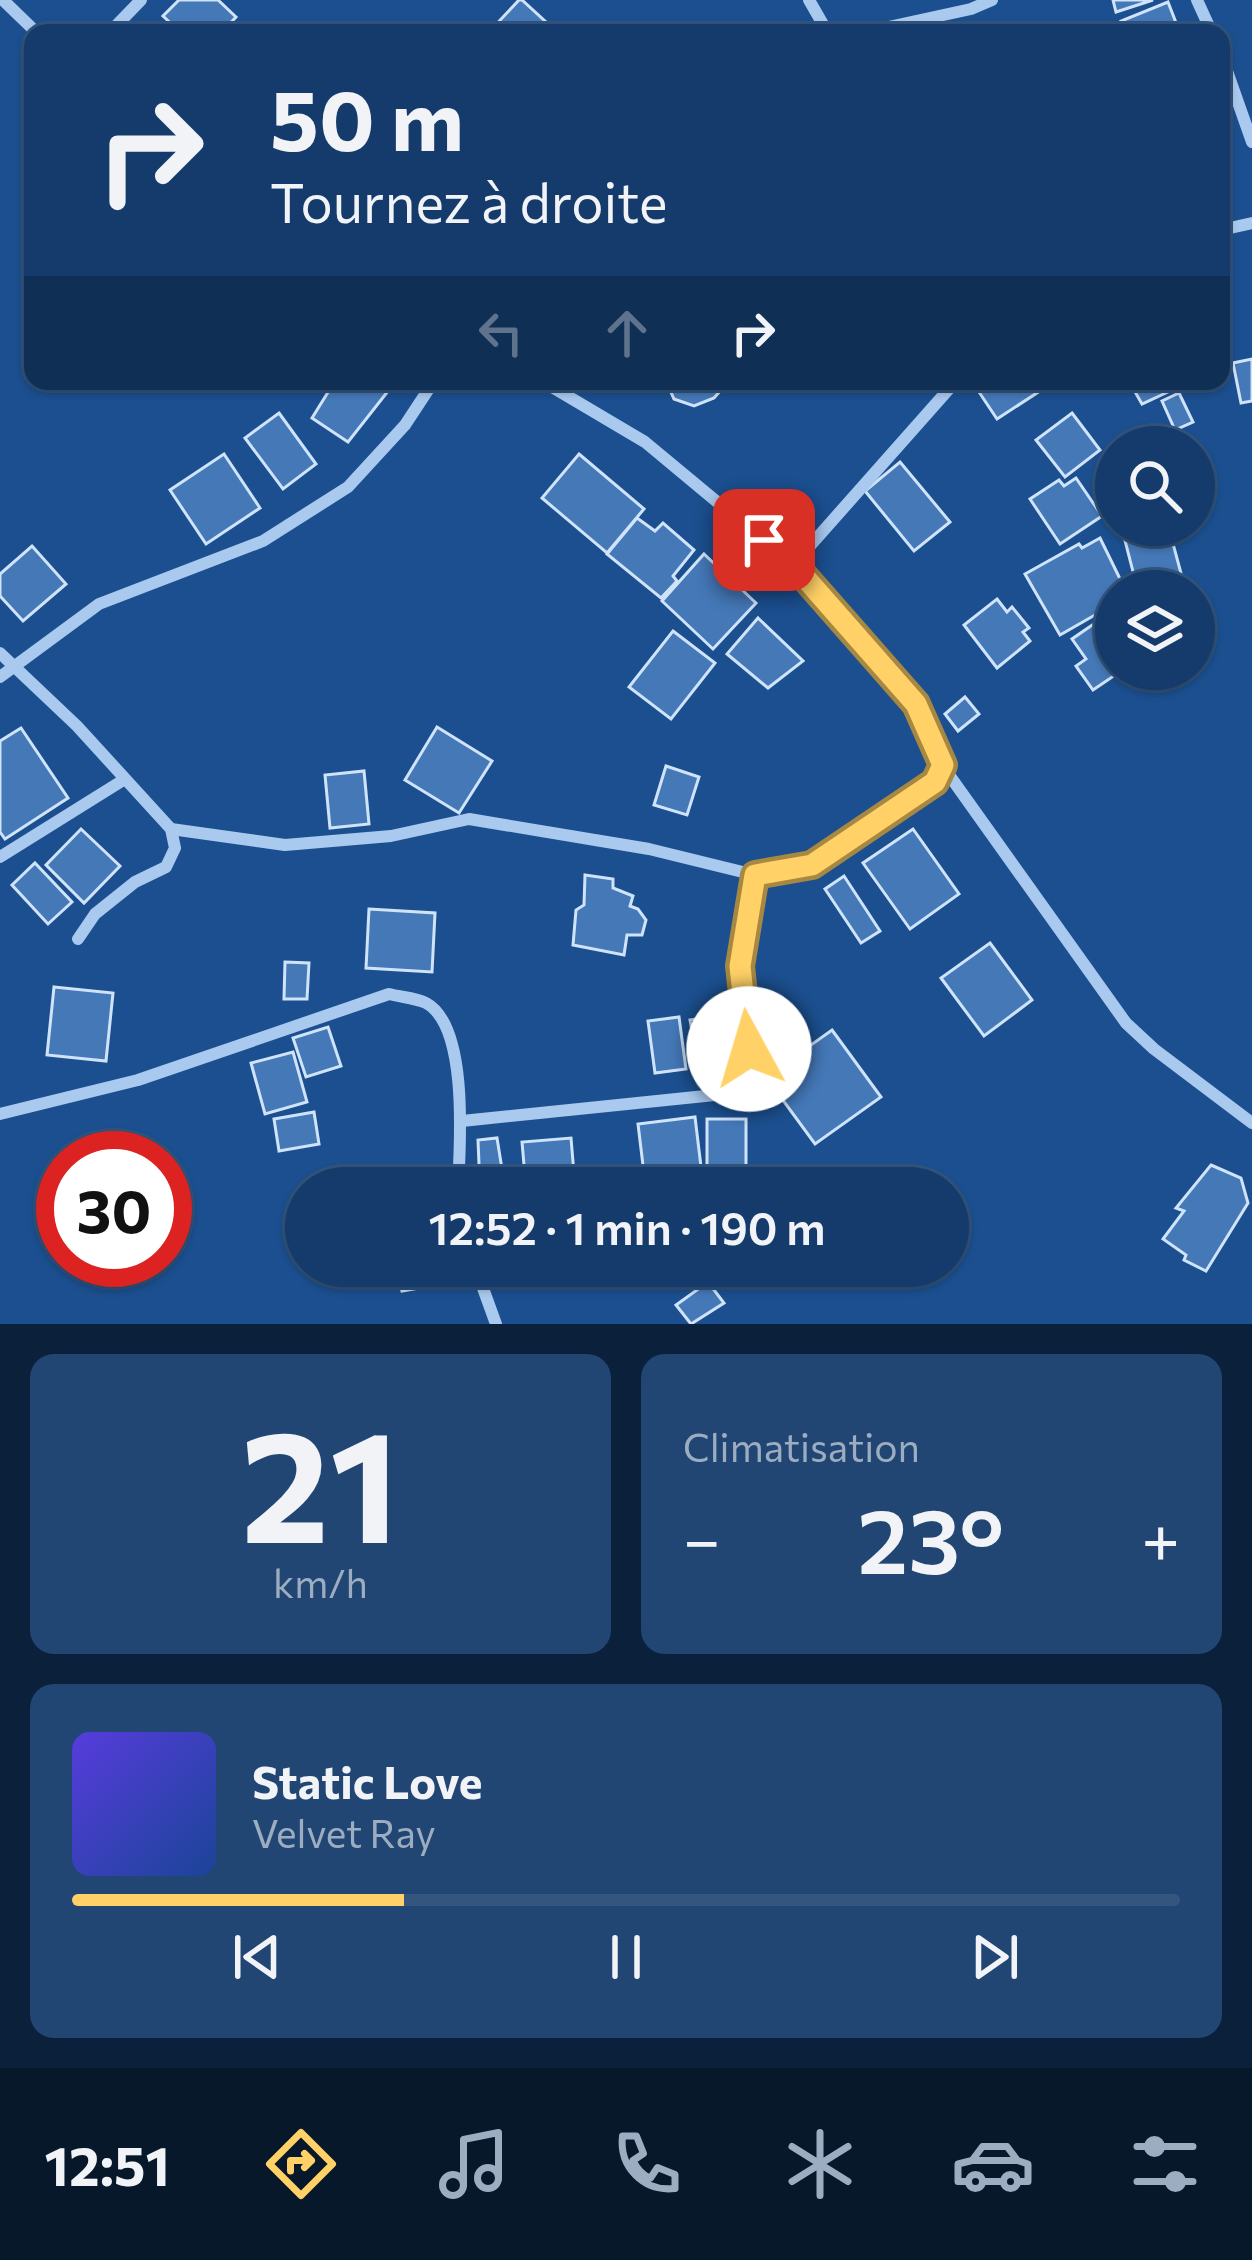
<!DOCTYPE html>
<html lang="fr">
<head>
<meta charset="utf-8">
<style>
	:root { --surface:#143b6b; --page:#214673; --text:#f1f3f6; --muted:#9dadc1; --line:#33557e; --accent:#ffd166 }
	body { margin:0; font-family:Commissioner,sans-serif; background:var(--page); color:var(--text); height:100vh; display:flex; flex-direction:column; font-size:45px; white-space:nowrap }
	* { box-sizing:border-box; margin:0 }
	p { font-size:39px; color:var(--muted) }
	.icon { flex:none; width:66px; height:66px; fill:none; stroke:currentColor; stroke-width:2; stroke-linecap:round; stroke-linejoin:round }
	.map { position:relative; height:1324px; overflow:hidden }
	.panel { display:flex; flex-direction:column; gap:30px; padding:30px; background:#0b203b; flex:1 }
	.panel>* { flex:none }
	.guide { position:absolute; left:24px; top:24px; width:1206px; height:366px; border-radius:24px; box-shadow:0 3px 9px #0004,0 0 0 3px var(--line); background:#143b6b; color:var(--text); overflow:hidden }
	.buttons { position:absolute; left:1095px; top:426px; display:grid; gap:24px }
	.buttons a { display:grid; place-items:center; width:120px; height:120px; border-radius:50%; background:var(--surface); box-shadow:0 3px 9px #0004,0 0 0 3px var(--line); font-size:60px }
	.speed { position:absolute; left:36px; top:1131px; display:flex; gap:24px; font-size:60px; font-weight:700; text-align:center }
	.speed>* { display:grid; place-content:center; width:156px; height:156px; border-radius:50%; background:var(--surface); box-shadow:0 3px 9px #0004,0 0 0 3px var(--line); line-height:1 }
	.speed .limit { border:18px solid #d22; background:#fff; color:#111 }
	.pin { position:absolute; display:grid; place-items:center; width:102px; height:102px; color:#fff; margin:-51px; border-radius:24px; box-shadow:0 6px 18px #0006 }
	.me { position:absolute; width:132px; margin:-66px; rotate:354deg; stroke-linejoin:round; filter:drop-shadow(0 0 9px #0008) }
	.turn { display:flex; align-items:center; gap:42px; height:252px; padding:0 48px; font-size:54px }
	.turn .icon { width:156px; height:156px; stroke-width:2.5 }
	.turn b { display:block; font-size:84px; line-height:102px }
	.lanes { display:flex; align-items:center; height:114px; padding:0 48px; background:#0003; justify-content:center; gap:60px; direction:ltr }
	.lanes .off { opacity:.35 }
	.big { font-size:90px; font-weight:600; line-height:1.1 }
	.panel .tile { flex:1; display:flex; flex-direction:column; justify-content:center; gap:18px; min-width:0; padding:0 42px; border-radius:24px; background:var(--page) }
	.panel .dial { align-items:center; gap:0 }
	.dial b { font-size:156px; line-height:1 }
	.song { display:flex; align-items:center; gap:36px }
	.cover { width:144px; height:144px; border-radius:18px; background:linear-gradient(135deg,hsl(250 70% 55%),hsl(220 70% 35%)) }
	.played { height:12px; border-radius:6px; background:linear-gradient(90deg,var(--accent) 30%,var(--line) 30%) }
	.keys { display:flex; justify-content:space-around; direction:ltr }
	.heat { display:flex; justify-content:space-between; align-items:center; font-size:66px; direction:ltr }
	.panel .tiles { flex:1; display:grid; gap:30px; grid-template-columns:1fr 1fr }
	.tile:last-child { grid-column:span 2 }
	.trip { position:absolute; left:285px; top:1167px; width:684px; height:120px; border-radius:60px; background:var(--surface); box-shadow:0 3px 9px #0004,0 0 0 3px var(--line); font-weight:600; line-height:120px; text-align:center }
	.menu { display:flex; height:192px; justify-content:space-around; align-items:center; background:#08182b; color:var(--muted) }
	.menu .icon { width:84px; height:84px }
	.menu .selected { color:var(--accent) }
	.menu b { font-size:54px; color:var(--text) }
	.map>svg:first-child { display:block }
</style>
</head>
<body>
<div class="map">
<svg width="1252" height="1324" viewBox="0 0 1252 1324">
	<rect width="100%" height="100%" fill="#1b4f8f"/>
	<!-- building -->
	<g fill="#4478b7" stroke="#cfe3fa" stroke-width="3">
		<path d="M179,0H218L236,17L221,33H181L163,16Z"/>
		<path d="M519,0H522L558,33H488Z"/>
		<path d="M1113,0H1153L1116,12Z"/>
		<path d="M1168,2L1180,33H1126L1121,21Z"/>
		<path d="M1252,359V401L1241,403L1233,363Z"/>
		<path d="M335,381H396L348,442L312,418Z"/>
		<path d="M666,381H728V382L714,398L694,406L674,399Z"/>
		<path d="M976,381H1042L1046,387L997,419L973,383Z"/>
		<path d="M1124,381H1168L1172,390L1142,404L1130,383Z"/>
		<path d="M1179,393L1193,422L1175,430L1162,401Z"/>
		<path d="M279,413L316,464L283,489L245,438Z"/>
		<path d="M1072,413L1100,450L1065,477L1036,440Z"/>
		<path d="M1116,452V495L1113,496L1103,455Z"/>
		<path d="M224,454L260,508L206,544L170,490Z"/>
		<path d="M579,454L644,509L607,553L542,498Z"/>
		<path d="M900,462L950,522L914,551L865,491Z"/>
		<path d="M1076,478L1102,516L1060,544L1030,499L1059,480L1064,486Z"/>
		<path d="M637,518L655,531L663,523L694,550L673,576L677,581L661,598L607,554Z"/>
		<path d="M1121,525H1168L1185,588L1138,591Z"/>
		<path d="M1100,538L1126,591H1116V603L1060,635L1025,574L1079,544L1082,548Z"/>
		<path d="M32,546L66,584L23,621L0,596V574Z"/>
		<path d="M704,554L756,603L713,649L662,601Z"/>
		<path d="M997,599L1007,612L1012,607L1029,628L1023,632L1030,641L997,668L964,625Z"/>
		<path d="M758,618L803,661L768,688L727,654Z"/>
		<path d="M1098,621L1116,647V669H1124L1093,690L1076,666L1086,659L1072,639Z"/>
		<path d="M673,631L715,663L671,719L629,687Z"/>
		<path d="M965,697L979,714L958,731L945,714Z"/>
		<path d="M437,727L492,761L459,813L405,780Z"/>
		<path d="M21,728L68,798L5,839L0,832V741Z"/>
		<path d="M666,766L699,777L687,815L654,805Z"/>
		<path d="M364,771L369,824L330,828L325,775Z"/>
		<path d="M81,829L120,866L84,903L46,865Z"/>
		<path d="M913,829L959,894L910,929L863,863Z"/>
		<path d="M35,863L72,902L48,924L12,885Z"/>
		<path d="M585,875L613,879V888L633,896L630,906L638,909L646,920L642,935H627L624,955L573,945L576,910L584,905Z"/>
		<path d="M844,876L880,931L861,943L825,889Z"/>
		<path d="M369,909L435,913L432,972L366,968Z"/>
		<path d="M990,943L1032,1000L984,1036L941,978Z"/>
		<path d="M285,962L309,963L307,999H284Z"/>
		<path d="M54,987L113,993L106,1061L47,1055Z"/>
		<path d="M723,1015L731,1063L699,1069L690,1020Z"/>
		<path d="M679,1017L686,1069L655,1073L648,1021Z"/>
		<path d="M328,1027L341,1066L306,1077L293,1038Z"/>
		<path d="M832,1030L881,1097L815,1144L766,1077Z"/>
		<path d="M293,1052L307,1102L265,1114L251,1063Z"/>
		<path d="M314,1112L319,1144L279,1151L274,1119Z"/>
		<path d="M695,1117L702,1175L645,1182L638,1124Z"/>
		<path d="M707,1119H746V1170L707,1171Z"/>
		<path d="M497,1138L502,1169H517L520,1188H480L478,1140Z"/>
		<path d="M571,1138L575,1186L526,1188L522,1142Z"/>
		<path d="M1211,1165L1241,1178L1248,1203L1206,1271L1184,1260L1186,1255L1163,1239L1184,1211L1176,1208Z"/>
		<path d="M397,1266H448L454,1282L402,1291Z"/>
		<path d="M708,1282L724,1303L691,1324L676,1305Z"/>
	</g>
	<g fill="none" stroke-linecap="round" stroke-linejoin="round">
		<!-- minor -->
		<g stroke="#a9c9ee" stroke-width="12">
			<path d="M3,0L37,33"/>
			<path d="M809,0L828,33"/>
			<path d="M1197,0L1212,33"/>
			<path d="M109,33L141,0"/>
			<path d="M861,33L971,9L992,0"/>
			<path d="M1221,54L1252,142"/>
			<path d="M1221,230L1252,223"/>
			<path d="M542,381L645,442L793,565L916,704L942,765L1126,1023L1154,1049L1252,1123"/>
			<path d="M793,565L956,381"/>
			<path d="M0,653L77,726L171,829L175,848L166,867L135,882L95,914L78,939"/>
			<path d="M0,677L99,604L263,541L348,487L405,425L434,381"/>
			<path d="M171,829L285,845L391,836L469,819L649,849L755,875"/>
			<path d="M0,857L125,779"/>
			<path d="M0,1114L138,1080L389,994C400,997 416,998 426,1003C469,1026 460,1146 458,1188"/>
			<path d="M462,1121L754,1091L740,966L755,875L812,864L935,781L942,765"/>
			<path d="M475,1266L496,1324"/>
		</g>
	</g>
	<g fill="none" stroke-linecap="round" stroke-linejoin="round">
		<defs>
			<path id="route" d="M749,1049L740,966L755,875L812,865L935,782L943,765L916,704L794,565L764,540"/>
		</defs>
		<!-- route casing -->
		<use href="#route" stroke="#a68842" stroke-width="30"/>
		<!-- route -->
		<use href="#route" stroke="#ffd166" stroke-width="21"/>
	</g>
</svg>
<div class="buttons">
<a><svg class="icon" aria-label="search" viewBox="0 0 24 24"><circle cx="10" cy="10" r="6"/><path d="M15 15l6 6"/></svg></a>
<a><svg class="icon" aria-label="layers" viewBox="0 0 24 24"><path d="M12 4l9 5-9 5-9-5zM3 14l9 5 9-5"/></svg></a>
</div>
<div class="speed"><div class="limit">30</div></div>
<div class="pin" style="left:764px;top:540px;background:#d93025"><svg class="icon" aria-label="arrive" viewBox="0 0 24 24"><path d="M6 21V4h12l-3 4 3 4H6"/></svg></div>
<svg class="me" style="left:749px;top:1049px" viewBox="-20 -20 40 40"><circle r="19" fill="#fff"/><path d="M0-13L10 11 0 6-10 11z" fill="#ffd166"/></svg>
<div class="trip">12:52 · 1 min · 190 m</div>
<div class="guide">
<div class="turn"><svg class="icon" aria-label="right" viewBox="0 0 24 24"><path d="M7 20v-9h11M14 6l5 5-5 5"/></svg><div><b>50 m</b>Tournez à droite</div></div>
<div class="lanes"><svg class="icon off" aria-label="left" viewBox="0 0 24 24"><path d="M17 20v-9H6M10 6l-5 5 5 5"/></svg><svg class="icon off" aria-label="ahead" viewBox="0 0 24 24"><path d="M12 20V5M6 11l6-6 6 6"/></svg><svg class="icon" aria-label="right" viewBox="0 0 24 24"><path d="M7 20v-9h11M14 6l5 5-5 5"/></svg></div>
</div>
</div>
<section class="panel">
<div class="tiles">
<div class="tile dial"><b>21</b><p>km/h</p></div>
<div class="tile"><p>Climatisation</p>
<div class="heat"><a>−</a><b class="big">23°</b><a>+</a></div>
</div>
<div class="tile">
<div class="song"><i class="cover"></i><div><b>Static Love</b><p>Velvet Ray</p></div></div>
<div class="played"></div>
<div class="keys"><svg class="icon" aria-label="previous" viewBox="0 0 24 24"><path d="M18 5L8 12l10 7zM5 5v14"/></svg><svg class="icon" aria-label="pause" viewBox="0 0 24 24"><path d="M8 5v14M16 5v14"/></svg><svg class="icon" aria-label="next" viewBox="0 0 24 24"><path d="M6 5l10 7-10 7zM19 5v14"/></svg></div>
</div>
</div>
</section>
<nav class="menu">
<b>12:51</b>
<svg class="icon selected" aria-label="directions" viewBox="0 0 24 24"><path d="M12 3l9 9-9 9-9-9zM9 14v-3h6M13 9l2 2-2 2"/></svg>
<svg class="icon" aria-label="music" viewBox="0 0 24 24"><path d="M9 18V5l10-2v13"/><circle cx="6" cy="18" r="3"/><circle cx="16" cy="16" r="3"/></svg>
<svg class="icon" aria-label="phone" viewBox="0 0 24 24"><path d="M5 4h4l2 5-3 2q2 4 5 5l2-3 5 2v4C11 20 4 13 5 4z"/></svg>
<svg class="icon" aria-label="climate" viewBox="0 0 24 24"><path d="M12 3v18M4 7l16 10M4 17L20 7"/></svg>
<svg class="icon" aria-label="car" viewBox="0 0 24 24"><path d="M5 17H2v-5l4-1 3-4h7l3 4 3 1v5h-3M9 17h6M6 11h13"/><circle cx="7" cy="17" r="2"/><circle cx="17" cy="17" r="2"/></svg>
<svg class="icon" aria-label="filters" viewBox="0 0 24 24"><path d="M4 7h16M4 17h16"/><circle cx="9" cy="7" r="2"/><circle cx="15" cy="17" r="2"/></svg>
</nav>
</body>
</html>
